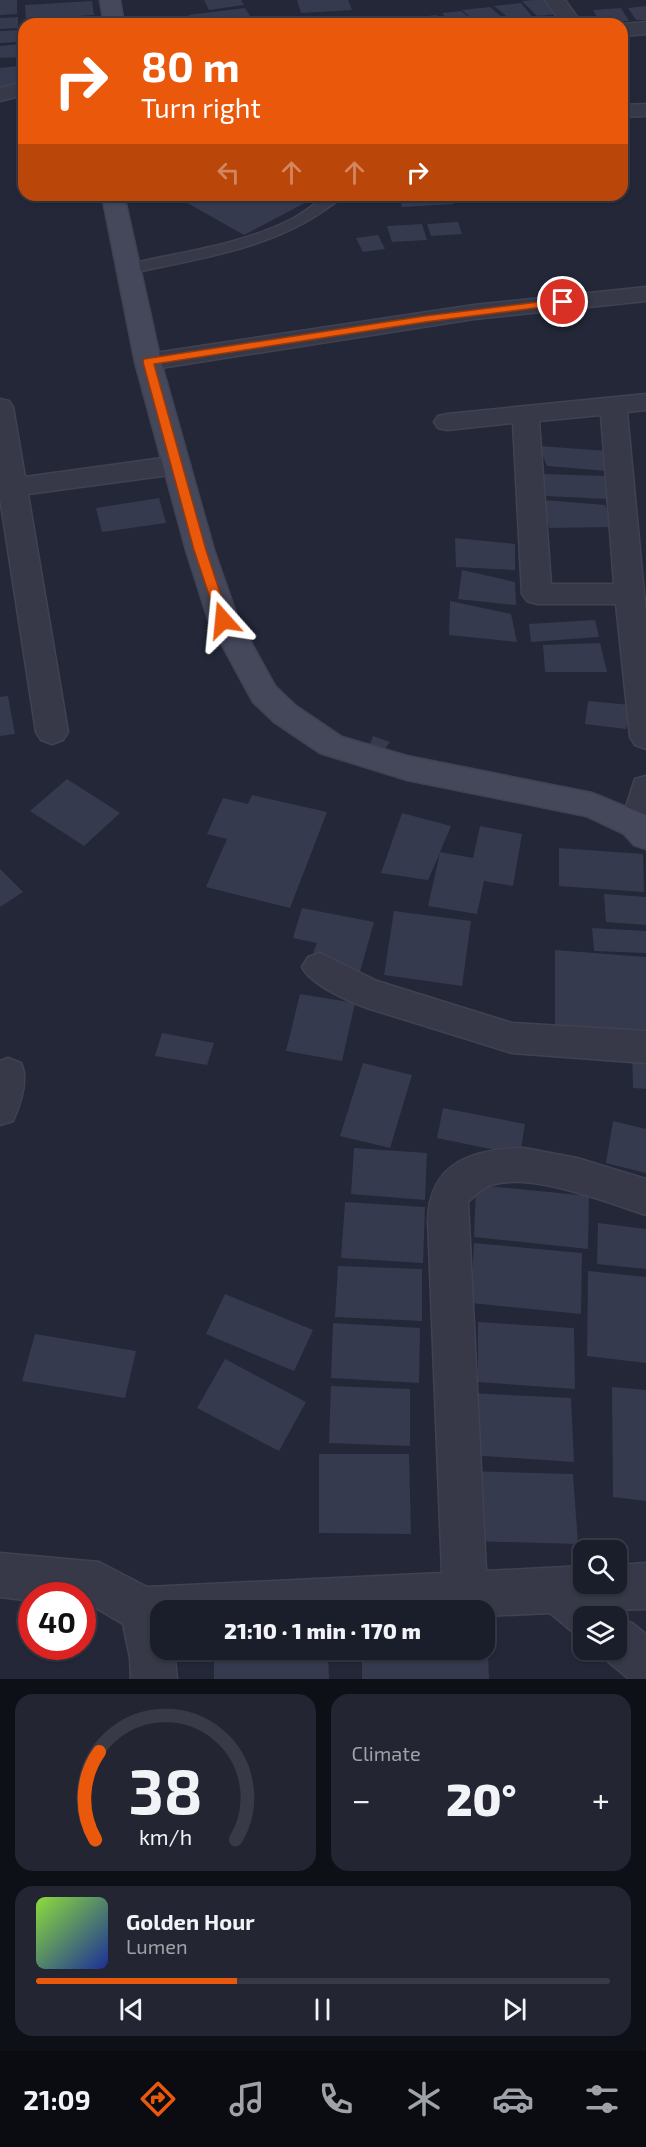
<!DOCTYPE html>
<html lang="en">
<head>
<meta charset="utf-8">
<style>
	:root { --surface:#1a1d2a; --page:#232632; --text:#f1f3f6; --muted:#9fa2a8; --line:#383b47; --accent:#ea580c }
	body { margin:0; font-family:"Exo 2",sans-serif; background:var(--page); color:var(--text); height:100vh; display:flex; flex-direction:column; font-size:22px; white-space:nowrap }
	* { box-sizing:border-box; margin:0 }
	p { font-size:20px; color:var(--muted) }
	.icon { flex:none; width:33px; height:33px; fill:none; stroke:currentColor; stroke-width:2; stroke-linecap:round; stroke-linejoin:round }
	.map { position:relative; height:1679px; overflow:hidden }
	.drawer { display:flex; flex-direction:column; gap:15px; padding:15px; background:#0e1017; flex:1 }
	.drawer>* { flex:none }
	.guide { position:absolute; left:18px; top:18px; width:610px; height:183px; border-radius:18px; box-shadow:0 2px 4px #0004,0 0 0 2px var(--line); background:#ea580c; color:#fff; overflow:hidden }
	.controls { position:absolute; left:573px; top:1540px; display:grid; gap:12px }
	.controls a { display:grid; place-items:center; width:54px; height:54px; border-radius:12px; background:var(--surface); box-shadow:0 2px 4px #0004,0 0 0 2px var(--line); font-size:30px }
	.speed { position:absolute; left:18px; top:1582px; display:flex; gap:12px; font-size:30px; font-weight:700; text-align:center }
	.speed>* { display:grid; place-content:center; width:78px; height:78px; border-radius:50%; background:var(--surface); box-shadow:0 2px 4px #0004,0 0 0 2px var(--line); line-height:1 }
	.speed .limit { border:9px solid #d22; background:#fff; color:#111 }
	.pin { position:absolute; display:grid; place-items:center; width:51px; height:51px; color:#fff; margin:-26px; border:3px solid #fff; border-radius:50%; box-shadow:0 2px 6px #0007 }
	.me { position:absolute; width:66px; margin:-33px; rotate:342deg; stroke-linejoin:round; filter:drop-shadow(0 0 4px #0008) }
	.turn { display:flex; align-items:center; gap:21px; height:126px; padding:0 24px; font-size:27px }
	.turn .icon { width:78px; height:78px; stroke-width:2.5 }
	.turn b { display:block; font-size:42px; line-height:51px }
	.lanes { display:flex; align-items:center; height:57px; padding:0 24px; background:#0003; justify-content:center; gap:30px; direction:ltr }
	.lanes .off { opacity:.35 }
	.big { font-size:45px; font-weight:800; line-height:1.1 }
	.drawer .card { flex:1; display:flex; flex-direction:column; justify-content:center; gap:9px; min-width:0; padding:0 21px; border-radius:18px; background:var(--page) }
	.drawer .dial { align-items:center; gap:0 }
	.dial svg { height:156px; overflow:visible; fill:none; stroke:var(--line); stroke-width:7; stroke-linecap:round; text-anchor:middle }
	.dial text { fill:var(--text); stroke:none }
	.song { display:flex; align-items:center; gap:18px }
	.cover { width:72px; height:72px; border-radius:9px; background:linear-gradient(135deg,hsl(90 70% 55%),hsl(230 70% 35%)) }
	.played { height:6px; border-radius:3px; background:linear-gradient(90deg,var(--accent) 35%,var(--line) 35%) }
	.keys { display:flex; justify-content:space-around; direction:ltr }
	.heat { display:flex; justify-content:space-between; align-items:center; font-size:33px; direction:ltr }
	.drawer .tiles { flex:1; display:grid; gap:15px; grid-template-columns:1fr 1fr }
	.card:last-child { grid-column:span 2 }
	.trip { position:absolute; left:150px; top:1600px; width:345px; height:60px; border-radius:18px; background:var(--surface); box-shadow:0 2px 4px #0004,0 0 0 2px var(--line); font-weight:800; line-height:60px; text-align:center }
	.menu { display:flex; height:96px; justify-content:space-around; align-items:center; background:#0a0c11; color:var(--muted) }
	.menu .icon { width:42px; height:42px }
	.menu .on { color:var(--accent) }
	.menu b { font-size:27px; color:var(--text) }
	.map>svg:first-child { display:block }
</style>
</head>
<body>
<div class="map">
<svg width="646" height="1679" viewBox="0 0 646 1679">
	<rect width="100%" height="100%" fill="#232738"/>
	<!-- building -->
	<g fill="#363a4e">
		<path d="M0,0H17V14L0,15Z"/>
		<path d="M204,0H241L244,5L209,10Z"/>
		<path d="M297,0H348L352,10L301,13Z"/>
		<path d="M533,0H551L561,14L537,16L522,1Z"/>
		<path d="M92,1L94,15L26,19L25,5Z"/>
		<path d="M521,3L534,19L515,23L494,6Z"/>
		<path d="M646,6V20H636L628,8Z"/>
		<path d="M490,7L507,22L479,24L462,10Z"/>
		<path d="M245,8L253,21L228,24H193L188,15Z"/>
		<path d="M621,8L629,21L600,22L593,10Z"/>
		<path d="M461,11L477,24H451L442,13Z"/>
		<path d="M436,15L446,24H418L412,18Z"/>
		<path d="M18,17V28L0,29V18Z"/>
		<path d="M63,18V24H23V20Z"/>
		<path d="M19,30V42L0,43V31Z"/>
		<path d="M19,44L21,57L0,58V46Z"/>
		<path d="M18,66L23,85L0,87V68Z"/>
		<path d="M173,195H320L244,235Z"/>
		<path d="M399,195H451L454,204L402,207Z"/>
		<path d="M458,222L462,234L431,236L427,224Z"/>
		<path d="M422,224L427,240L392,242L387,226Z"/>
		<path d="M378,235L385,249L363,252L356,238Z"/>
		<path d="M539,446L608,451V471L547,466Z"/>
		<path d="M543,474L605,476L608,499L546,496Z"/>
		<path d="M159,498L166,523L102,532L96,508Z"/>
		<path d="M544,500L605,505L613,527L549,528Z"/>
		<path d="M455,538L515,544V570L456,567Z"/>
		<path d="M462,570L515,582L516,605L458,599Z"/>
		<path d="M450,601L511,614L517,642L449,635Z"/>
		<path d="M595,620L599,637L531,642L529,624Z"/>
		<path d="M600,643L607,672H545L543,645Z"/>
		<path d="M8,696L15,734L0,736V697Z"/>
		<path d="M588,701L631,705L626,729L585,724Z"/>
		<path d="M373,736L390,742L383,751L369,747Z"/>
		<path d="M67,779L120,813L84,846L30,811Z"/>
		<path d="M252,795L327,812L290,908L206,887L227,839L207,834L223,798L248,804Z"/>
		<path d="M402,813L451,826L440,852L473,858L480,826L522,834L513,886L484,881L477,914L428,906L440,853L428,880L381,873Z"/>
		<path d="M559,848L643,854L644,892L559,886Z"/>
		<path d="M0,869L23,892L0,907Z"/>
		<path d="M604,894L646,897V925L606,922Z"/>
		<path d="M302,908L374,922L360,972L310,962L317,943L293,938Z"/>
		<path d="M394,911L471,921L462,986L384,975Z"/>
		<path d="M592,928L646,931V953L594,951Z"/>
		<path d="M555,950L646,957V1044L555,1037Z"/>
		<path d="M300,994L355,1003L342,1061L286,1051Z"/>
		<path d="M162,1033L214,1043L207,1065L155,1056Z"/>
		<path d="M632,1049L646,1051V1089L633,1088Z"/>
		<path d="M363,1063L412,1075L390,1148L340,1136Z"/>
		<path d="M443,1108L525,1124L520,1155L437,1138Z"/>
		<path d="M613,1121L646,1129V1173L606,1163Z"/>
		<path d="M354,1148L427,1153L425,1200L351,1194Z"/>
		<path d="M476,1185L589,1196L588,1249L474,1237Z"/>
		<path d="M345,1202L425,1207L423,1263L341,1258Z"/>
		<path d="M598,1223L646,1229V1269L597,1264Z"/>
		<path d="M474,1243L582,1253L581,1314L471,1303Z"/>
		<path d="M338,1266L422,1269V1321L335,1317Z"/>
		<path d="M588,1271L646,1277V1363L587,1356Z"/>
		<path d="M225,1294L313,1330L294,1371L206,1334Z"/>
		<path d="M478,1322L574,1328L575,1389L478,1382Z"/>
		<path d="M333,1323L420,1328L419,1383L331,1378Z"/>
		<path d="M35,1334L136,1351L125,1398L22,1381Z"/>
		<path d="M225,1359L306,1402L279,1451L197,1408Z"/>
		<path d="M331,1386L410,1389V1446L329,1443Z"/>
		<path d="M612,1387L646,1390V1501L613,1497Z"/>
		<path d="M469,1393L571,1398L574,1462L469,1455Z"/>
		<path d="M319,1454H409L411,1534L319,1533Z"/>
		<path d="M467,1471L573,1474L578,1544L469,1541Z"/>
		<path d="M214,1650H328L329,1679H214Z"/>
		<path d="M362,1653L488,1656L489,1679H362Z"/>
	</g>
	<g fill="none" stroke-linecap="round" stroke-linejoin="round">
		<defs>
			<path id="lane" d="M327,195H344C339,201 332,204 326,209C268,250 195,259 127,274L119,269L122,266C179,252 239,246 292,219C305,212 316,203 327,195Z"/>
			<g id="street">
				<path d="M545,0H565L582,24H562Z"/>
				<path d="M646,22V34L622,36V24Z"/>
				<path d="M24,82V95L0,101V88Z"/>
				<path d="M646,104V116L622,117V105Z"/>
				<path d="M646,287V301L474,319L148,370L139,367L135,362L139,357L148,354L474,305Z"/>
				<path d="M646,394V410L627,412L646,614V749L635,745L630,737L616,604H537L527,601L522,594L513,423L447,430L438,428L434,422L438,416L447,414ZM601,415L614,584H551L539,421Z"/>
				<path d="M0,399L9,401L13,407L25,477L177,456L187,459L190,465L187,471L177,474L28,494L68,732L63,740L52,744L41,740L36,732L0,498Z"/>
				<path d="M646,776V834L636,838L624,834L620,825L635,779Z"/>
				<path d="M320,953L377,981L512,1023L646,1031V1063L512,1053L367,1008C348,1001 311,985 302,967L308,957Z"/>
				<path d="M8,1058L21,1063C29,1080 21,1103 13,1121L0,1125V1061Z"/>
				<path d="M524,1148L577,1158L646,1179V1215C606,1202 531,1172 491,1185C482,1188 474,1196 468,1202L486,1571L584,1566V1584H616V1565L646,1563V1609L610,1610L613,1617H584V1637L574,1633L550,1613L484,1616V1611H160V1650H174L177,1679H131L130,1658L123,1624L94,1607L82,1606V1596H32V1601L0,1597V1553L99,1562L147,1587L442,1573L428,1221C429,1162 473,1149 524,1148Z"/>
				<path d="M616,1616L632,1623L646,1634V1679H629L600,1655L598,1650H616V1617H614Z"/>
			</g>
			<g id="secondary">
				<path d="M100,0H120L124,24H104Z"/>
				<path d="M102,195H124L161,362L214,550L238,619L275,686L296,706L342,737L407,756L592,793L646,815V849L634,845L624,834L586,816L407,780L320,753L274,722L253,702L208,619L186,550L135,362Z"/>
			</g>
		</defs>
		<!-- lane casing -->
		<use href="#lane" stroke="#404251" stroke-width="3"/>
		<!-- street casing -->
		<use href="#street" stroke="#404251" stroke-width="3"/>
		<!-- secondary casing -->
		<use href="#secondary" stroke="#404251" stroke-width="3"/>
		<!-- lane -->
		<use href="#lane" fill="#373948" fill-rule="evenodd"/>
		<!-- street -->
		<use href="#street" fill="#373948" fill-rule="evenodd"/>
		<!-- secondary -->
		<use href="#secondary" fill="#45475b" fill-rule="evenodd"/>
	</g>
	<!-- route -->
	<path fill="#ea580c" stroke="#983908" stroke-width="1.5" d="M563,299L566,300V304L425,322L154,364L206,550L229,620L223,624L218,622L194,550L143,362L144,359L425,316Z"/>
</svg>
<div class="controls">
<a><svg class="icon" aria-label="search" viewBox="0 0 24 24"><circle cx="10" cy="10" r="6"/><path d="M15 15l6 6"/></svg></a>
<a><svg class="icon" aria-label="layers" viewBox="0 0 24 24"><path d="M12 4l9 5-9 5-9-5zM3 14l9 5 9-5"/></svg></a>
</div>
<div class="speed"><div class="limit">40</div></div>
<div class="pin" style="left:563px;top:302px;background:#d93025"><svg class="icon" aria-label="arrive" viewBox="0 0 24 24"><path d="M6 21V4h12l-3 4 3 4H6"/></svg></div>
<svg class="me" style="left:223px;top:620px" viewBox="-20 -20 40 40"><path d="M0-17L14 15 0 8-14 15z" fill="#ea580c" stroke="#fff" stroke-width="4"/></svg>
<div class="trip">21:10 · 1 min · 170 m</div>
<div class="guide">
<div class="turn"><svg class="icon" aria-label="right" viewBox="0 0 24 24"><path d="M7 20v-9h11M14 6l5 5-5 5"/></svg><div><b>80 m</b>Turn right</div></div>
<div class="lanes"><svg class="icon off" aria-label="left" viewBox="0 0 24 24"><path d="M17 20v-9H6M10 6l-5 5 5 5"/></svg><svg class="icon off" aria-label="ahead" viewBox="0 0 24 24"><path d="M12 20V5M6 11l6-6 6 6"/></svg><svg class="icon off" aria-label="ahead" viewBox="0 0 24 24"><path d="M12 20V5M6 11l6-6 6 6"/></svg><svg class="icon" aria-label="right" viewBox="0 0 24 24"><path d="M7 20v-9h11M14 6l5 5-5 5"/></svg></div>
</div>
</div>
<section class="drawer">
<div class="tiles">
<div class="card dial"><svg viewBox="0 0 100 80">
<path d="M14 69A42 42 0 1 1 86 69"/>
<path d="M14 69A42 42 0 0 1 16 24" stroke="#ea580c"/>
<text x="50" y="56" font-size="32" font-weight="700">38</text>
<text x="50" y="72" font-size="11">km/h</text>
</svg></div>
<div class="card"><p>Climate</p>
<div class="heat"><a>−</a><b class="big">20°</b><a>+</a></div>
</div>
<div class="card">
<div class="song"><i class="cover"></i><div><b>Golden Hour</b><p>Lumen</p></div></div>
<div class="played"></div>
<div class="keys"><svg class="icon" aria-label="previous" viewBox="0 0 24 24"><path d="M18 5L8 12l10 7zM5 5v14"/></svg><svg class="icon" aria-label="pause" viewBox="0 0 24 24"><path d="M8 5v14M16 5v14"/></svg><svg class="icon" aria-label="next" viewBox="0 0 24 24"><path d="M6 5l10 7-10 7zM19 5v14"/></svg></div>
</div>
</div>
</section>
<nav class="menu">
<b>21:09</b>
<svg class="icon on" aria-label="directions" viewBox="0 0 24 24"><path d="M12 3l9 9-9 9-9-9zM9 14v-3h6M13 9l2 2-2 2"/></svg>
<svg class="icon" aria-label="music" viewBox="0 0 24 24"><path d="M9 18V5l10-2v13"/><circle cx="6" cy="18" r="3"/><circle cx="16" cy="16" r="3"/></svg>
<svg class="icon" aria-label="phone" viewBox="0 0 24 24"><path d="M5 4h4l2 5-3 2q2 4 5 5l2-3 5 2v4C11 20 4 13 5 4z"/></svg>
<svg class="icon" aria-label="climate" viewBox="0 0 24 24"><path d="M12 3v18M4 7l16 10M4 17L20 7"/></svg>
<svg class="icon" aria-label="car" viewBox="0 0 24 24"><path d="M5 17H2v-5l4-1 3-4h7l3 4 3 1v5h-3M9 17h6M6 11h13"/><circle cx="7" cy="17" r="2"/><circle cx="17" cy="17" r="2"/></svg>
<svg class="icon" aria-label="filters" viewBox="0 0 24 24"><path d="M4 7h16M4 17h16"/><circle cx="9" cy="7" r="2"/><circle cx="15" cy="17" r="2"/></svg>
</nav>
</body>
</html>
